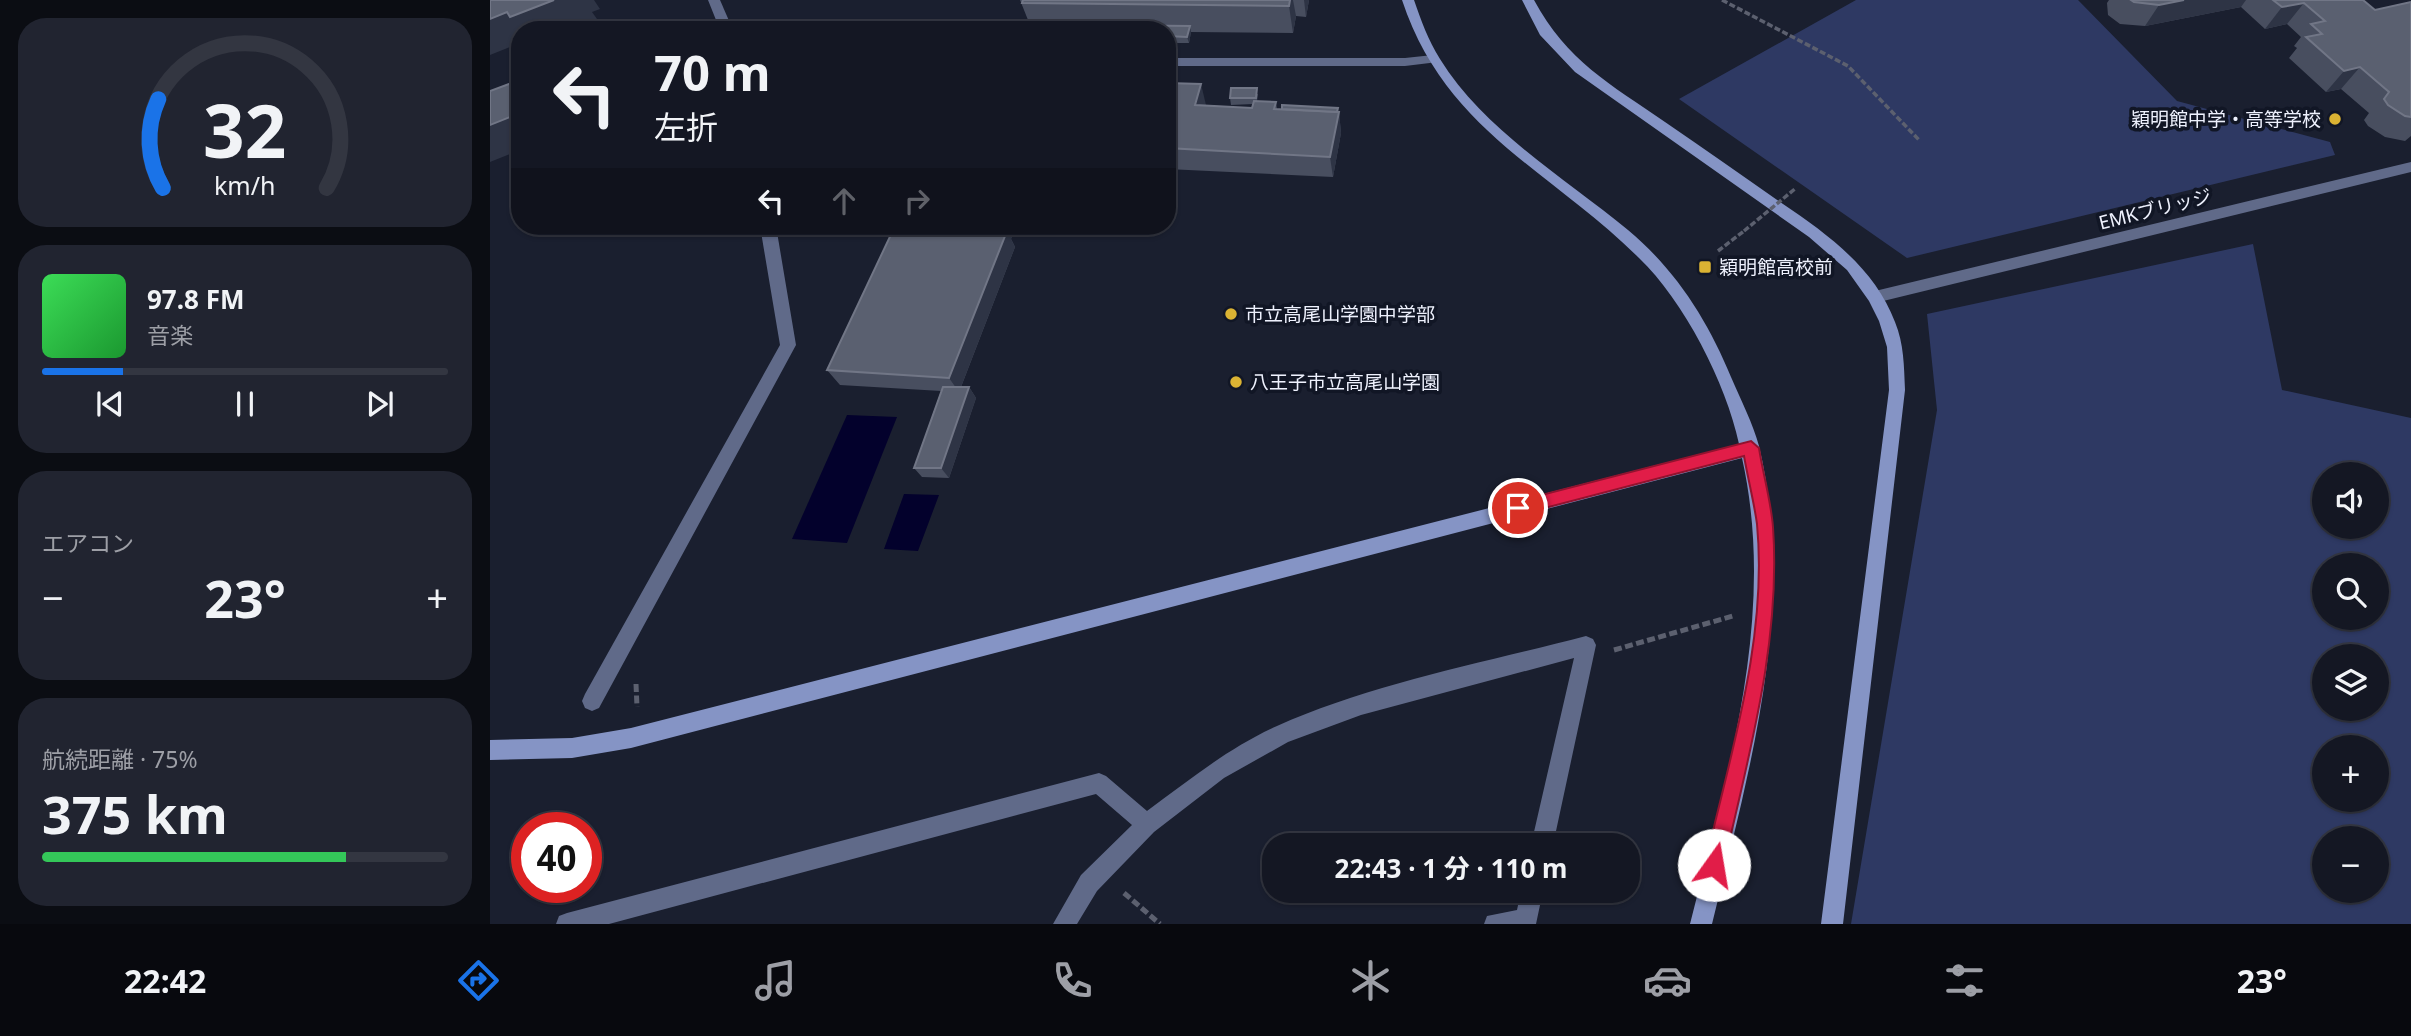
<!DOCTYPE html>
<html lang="ja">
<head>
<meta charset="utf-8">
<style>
	:root { --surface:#141723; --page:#212430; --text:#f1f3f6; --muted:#9d9fa6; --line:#333641; --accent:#1a73e8 }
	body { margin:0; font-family:"Noto Sans","Noto Sans JP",sans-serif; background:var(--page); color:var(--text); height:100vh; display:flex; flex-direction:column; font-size:26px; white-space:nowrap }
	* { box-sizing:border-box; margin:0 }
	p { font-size:23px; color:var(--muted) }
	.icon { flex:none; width:38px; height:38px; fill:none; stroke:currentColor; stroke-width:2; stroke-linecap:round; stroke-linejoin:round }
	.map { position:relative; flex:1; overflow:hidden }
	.panel { display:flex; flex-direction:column; gap:18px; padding:18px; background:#0b0d13; width:490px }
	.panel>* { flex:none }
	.top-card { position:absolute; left:21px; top:21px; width:665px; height:214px; border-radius:28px; box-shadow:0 2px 5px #0004,0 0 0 2px var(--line); background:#141723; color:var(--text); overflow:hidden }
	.fabs { position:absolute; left:1822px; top:462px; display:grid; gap:14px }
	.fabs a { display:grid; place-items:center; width:77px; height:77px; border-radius:50%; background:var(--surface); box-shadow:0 2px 5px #0004,0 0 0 2px var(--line); font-size:35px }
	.speed { position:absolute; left:21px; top:812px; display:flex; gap:14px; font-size:35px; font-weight:700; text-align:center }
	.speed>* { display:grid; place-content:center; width:91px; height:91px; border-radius:50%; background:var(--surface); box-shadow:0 2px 5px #0004,0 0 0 2px var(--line); line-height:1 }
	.speed .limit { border:10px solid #d22; background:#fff; color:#111 }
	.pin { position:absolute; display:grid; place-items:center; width:60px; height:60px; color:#fff; margin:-30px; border:4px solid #fff; border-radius:50%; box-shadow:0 2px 7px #0007 }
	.me { position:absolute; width:77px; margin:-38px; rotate:13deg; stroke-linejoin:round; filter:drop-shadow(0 0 5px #0008) }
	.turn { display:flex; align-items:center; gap:24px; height:147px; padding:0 28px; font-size:32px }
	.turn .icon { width:91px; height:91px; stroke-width:2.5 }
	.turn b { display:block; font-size:49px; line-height:60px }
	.lanes { display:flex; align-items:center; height:66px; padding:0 28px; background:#0003; justify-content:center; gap:35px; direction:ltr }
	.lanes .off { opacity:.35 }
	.big { font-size:52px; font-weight:700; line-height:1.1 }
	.panel .widget { flex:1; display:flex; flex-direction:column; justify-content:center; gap:10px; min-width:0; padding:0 24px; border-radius:28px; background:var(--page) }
	.panel .dial { align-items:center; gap:0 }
	.dial svg { height:182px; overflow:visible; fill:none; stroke:var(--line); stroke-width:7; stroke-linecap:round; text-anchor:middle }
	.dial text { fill:var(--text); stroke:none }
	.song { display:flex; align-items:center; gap:21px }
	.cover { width:84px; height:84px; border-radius:10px; background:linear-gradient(135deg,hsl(130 70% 55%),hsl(130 70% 35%)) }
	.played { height:7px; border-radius:4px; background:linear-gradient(90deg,var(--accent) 20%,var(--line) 20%) }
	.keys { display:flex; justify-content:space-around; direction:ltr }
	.heat { display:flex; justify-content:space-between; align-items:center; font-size:38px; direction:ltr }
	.charge { height:10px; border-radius:5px; background:linear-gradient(90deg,#34c759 75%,var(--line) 0) }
	.trip { position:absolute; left:772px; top:833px; width:378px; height:70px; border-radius:28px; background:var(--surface); box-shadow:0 2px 5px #0004,0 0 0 2px var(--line); font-weight:700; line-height:70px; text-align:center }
	.tab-bar { display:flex; height:112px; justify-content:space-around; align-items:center; background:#08090e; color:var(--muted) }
	.tab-bar .icon { width:49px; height:49px }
	.tab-bar .current { color:var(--accent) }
	.tab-bar b { font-size:32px; color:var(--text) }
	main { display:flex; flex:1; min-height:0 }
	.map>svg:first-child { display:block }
</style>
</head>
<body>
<main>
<section class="panel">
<div class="widget dial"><svg viewBox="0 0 100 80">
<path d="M14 69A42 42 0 1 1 86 69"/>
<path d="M14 69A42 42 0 0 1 12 30" stroke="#1a73e8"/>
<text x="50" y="56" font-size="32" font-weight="700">32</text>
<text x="50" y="72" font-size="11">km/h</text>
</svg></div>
<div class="widget">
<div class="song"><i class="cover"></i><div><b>97.8 FM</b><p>音楽</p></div></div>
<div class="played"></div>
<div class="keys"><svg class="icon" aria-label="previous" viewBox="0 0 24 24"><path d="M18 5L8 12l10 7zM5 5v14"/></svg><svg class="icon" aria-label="pause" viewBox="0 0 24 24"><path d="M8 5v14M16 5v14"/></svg><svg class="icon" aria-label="next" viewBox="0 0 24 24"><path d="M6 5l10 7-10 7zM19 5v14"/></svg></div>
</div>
<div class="widget"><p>エアコン</p>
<div class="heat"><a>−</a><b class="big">23°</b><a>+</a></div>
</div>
<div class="widget"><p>航続距離 · 75%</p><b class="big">375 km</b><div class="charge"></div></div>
</section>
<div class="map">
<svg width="1921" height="924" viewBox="0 0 1921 924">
	<rect width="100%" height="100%" fill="#1a1f2f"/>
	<!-- green -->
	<g fill="#2e3963" fill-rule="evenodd">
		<path d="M1366,0H1588L1687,101L1840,142L1845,155L1417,258L1189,99Z"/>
		<path d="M1763,244L1792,390L1921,418V924H1361L1447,410L1437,314ZM1834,474H1886V527H1834ZM1834,565H1886V618H1834ZM1834,656H1886V709H1834ZM1834,747H1886V800H1834ZM1834,838H1886V891H1834Z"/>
	</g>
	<!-- water -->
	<g fill="#03012c">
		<path d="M357,415L407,417L357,543L302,539Z"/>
		<path d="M414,494L449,495L428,551L394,549Z"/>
	</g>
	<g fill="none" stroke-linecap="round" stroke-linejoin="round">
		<!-- path-far1 -->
		<g stroke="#5c606f" stroke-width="3.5" stroke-dasharray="6 2.5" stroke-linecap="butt">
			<path d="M1232,0L1358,66L1430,141"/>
			<path d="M1228,251L1254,231"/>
		</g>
		<!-- path -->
		<g stroke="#5c606f" stroke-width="5" stroke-dasharray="8 3.5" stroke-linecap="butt">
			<path d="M1124,650L1243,616"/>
			<path d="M146,684L147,707"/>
			<path d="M634,893L670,924"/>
		</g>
		<!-- lane -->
		<path fill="#606a89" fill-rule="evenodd" d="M1921,162V172L1385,303L1377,297L1385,291Z"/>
		<!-- street -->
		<g fill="#606a89" fill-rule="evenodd">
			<path d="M218,0H230L243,30H230Z"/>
			<path d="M943,55L948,56V62L915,66H677V58H915Z"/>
			<path d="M270,226H286L306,345L109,708L102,711L95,708L92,701L95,694L290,345Z"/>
			<path d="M1096,636L1103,639L1106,645L1063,845H1041L1084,658L871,715L798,742L734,778L664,832L607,891L587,924H563L591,875L642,825L606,794L119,924H66L69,916L77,913L609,773L616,776L657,811C699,780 740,747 787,726C880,684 997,662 1096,636Z"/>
			<path d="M1031,891H1053L1046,924H994L997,916L1027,910Z"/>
		</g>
		<!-- secondary -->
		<g fill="#8594c5" fill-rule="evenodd">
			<path d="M912,0H924C931,20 938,40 950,59C994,130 1075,178 1138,230C1186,270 1218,321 1241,377C1251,400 1263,424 1269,446C1307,606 1260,768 1222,924H1200C1238,772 1287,615 1252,458L141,748L82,758L0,760V740L82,738L141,728L1249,444C1236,383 1194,301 1149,258C1059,169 955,130 912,0Z"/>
			<path d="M1032,0H1044C1077,61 1120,84 1175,122C1215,149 1254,177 1293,204C1339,235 1385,269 1405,322C1414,344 1414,366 1415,390L1353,924H1331L1399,390L1397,347L1389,321L1379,301L1357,270L1319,237L1085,72L1050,35Z"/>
		</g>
		<!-- path-bridge -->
		<path stroke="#5c606f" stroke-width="3.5" stroke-dasharray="6 2.5" stroke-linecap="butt" d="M1254,231L1306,188"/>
	</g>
	<!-- wall -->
	<g fill="#484e5f">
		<path d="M530,0H819L816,17L806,16L803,33L701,32L699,43H677V30H542Z"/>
		<path d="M1619,0H1873L1885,10L1921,2V136L1915,141L1895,137L1878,126L1874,120L1879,113L1851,89L1836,92L1799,58L1807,48L1804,46L1811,37L1797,24L1775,29L1751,7L1655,26L1630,24L1618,15L1617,3Z"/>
		<path d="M677,83L716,105L762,108L763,104L741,105L740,98L768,94L767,101L786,102L787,109L849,112L851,133L843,177L677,169Z"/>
		<path d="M524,231L521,239L525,247L471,387H479L486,398L459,478L432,477L424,468L451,391L350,385L337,370Z"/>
	</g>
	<!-- shaded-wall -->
	<g fill="#2e3445">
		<path d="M64,0H104L110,9L102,12L107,19L80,30H30V43L0,55V19L17,12Z"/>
		<path d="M800,0H803L806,16L803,33L799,6Z"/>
		<path d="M814,0H819L816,17Z"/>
		<path d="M1694,0H1756L1751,7L1655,26L1669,5Z"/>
		<path d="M1814,3L1797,24L1775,29L1792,7Z"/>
		<path d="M700,26L701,32L699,43L697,37Z"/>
		<path d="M1870,67L1851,89L1836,92L1854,71Z"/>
		<path d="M711,84L716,105H705Z"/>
		<path d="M849,112L851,133L843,177L840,157Z"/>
		<path d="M30,113V150L0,162V125Z"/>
		<path d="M516,226H522L524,231L521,239L525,247L469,392L459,378Z"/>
		<path d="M479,387L486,398L459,478L451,468Z"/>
	</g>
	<!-- building -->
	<g fill="#5a6070" stroke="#717686" stroke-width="2">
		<path d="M0,0H64L20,17L17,12L0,19Z"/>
		<path d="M533,0H800L799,6L532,3Z"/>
		<path d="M1641,0H1694L1669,5L1644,2Z"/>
		<path d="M1783,0H1873L1885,10L1921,2V117L1915,116L1898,105L1894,99L1899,92L1870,67L1854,71L1816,37L1832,34L1821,24L1835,21L1814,3L1792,7Z"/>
		<path d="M606,25L700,26L697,37L677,36V30H604Z"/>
		<path d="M30,80V113L0,125V91Z"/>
		<path d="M677,83L711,84L705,105L762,108L764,101L786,102L784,109L849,112L840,157L677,148Z"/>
		<path d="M741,88H767L766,98H740Z"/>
		<path d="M792,105L848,108L847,112L792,109Z"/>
		<path d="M405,226L517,231L459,378L337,370Z"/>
		<path d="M422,226H516L514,231Z"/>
		<path d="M453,387H479L451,468H424Z"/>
	</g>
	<!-- route -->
	<path fill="#e11d48" stroke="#92132f" stroke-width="2" d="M1261,441L1269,448C1273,474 1281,501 1283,527C1291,642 1259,753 1234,865L1231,872L1224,874L1218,872L1215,865C1240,754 1278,639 1267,524C1264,502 1258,479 1254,456L1028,515L1020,508L1028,501Z"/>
	<!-- markers -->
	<g fill="#dbb333" stroke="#111625" stroke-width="2.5">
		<circle cx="1845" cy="119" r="7"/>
		<rect x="1208" y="260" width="14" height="14" rx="3.5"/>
		<circle cx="741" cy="314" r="7"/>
		<circle cx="746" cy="382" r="7"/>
	</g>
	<g text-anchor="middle" stroke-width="7" stroke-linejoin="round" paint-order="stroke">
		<!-- poi labels -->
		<g font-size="19" fill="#eef1fd" stroke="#111625" text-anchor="start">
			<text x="1831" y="126" text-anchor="end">穎明館中学・高等学校</text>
			<text x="1229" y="274">穎明館高校前</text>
			<text x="755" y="321">市立高尾山学園中学部</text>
			<text x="760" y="389">八王子市立高尾山学園</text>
		</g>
		<!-- street labels -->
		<g font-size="19" fill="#eef1fd" stroke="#111625">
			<text transform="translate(1665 209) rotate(-14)" y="7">EMKブリッジ</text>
		</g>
	</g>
</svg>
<div class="fabs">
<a><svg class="icon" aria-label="sound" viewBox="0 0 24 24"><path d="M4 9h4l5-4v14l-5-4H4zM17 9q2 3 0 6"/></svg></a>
<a><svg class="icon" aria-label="search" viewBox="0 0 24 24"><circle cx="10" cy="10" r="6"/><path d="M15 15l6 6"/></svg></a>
<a><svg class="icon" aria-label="layers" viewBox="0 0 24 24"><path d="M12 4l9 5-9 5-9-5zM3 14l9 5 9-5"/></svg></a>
<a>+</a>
<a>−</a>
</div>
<div class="speed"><div class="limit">40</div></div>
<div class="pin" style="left:1028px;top:508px;background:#d93025"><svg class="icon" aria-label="arrive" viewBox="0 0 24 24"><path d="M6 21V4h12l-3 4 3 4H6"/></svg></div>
<svg class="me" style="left:1224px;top:865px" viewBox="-20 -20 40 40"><circle r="19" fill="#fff"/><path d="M0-13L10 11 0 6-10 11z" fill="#e11d48"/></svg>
<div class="trip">22:43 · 1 分 · 110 m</div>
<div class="top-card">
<div class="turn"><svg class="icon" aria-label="left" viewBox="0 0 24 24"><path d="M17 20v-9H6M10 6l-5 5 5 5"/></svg><div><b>70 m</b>左折</div></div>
<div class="lanes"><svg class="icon" aria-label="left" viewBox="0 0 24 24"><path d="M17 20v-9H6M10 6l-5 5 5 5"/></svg><svg class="icon off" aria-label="ahead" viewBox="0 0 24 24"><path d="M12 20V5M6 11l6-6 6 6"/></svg><svg class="icon off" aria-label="right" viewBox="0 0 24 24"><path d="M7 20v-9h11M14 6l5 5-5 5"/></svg></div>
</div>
</div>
</main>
<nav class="tab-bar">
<b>22:42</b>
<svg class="icon current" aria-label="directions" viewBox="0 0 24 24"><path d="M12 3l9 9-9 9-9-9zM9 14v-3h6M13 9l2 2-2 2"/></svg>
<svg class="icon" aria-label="music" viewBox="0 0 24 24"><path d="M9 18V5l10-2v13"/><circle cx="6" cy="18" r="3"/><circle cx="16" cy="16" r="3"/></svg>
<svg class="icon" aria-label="phone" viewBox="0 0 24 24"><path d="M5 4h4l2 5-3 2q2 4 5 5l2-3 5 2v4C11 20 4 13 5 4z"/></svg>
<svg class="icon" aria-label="climate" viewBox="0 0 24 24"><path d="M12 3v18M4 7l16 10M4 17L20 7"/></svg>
<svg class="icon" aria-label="car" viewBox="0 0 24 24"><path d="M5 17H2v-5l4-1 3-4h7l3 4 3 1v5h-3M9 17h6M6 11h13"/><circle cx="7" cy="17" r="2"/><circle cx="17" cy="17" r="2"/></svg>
<svg class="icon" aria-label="filters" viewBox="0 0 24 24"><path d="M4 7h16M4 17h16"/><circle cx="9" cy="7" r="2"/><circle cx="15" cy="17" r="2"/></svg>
<b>23°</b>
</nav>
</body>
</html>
